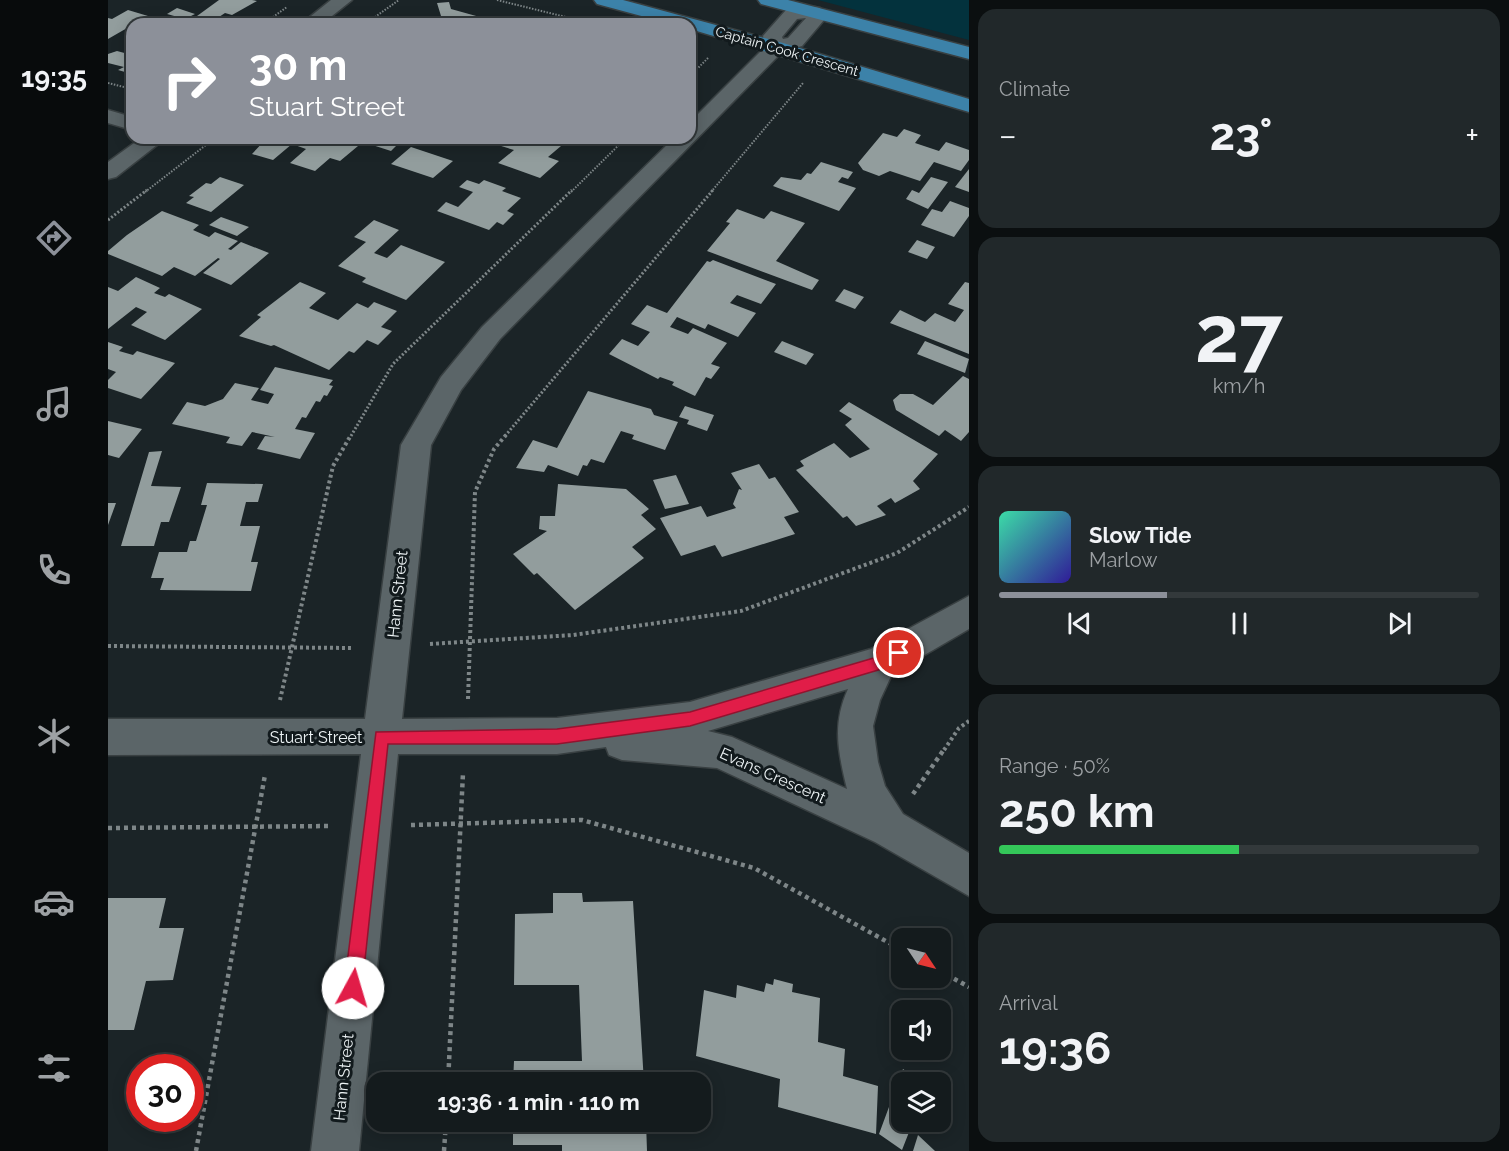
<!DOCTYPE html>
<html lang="en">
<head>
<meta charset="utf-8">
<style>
	:root { --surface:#141b1d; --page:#21282a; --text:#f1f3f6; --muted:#9da1a4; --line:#33393b; --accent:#8c9099 }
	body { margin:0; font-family:Raleway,sans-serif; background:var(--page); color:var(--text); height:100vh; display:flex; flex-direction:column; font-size:22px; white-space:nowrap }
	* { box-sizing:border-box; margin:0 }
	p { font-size:20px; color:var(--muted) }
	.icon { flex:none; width:33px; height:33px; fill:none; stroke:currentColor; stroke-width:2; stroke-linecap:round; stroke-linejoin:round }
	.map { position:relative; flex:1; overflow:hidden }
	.drawer { display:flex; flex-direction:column; gap:9px; padding:9px; background:#0b0f10; width:540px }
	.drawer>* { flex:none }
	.banner { position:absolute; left:18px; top:18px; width:570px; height:126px; border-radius:18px; box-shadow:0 3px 15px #0003,0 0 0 2px var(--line); background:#8c9099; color:#fff; overflow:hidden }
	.needle { width:39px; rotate:125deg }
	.fabs { position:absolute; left:783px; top:928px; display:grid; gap:12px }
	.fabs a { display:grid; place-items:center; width:60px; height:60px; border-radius:12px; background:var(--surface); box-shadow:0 3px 15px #0003,0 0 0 2px var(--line); font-size:30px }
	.speed { position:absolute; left:18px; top:1054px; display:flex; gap:12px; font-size:30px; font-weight:700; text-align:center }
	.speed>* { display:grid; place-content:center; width:78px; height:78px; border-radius:50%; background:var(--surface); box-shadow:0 3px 15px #0003,0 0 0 2px var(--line); line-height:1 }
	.speed .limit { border:9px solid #d22; background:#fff; color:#111 }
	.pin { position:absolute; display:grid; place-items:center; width:51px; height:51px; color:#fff; margin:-26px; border:3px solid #fff; border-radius:50%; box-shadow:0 2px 6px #0007 }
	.me { position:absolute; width:66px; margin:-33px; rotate:6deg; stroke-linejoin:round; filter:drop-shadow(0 0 4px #0008) }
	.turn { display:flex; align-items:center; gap:21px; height:126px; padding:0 24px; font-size:27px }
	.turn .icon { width:78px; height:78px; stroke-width:2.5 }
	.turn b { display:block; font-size:42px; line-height:51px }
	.big { font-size:45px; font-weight:700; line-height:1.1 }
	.drawer .card { flex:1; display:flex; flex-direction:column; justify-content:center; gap:9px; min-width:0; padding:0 21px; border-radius:18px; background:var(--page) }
	.drawer .dial { align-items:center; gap:0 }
	.dial b { font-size:78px; line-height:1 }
	.song { display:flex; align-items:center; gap:18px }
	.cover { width:72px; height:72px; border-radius:9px; background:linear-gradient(135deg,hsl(160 70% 55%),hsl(250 70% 35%)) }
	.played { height:6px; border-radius:3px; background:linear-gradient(90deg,var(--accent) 35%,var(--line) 35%) }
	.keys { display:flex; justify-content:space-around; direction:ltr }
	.heat { display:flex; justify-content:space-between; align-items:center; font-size:33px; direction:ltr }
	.charge { height:9px; border-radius:4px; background:linear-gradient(90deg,#34c759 50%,var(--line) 0) }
	.trip { position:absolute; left:258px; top:1072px; width:345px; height:60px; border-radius:18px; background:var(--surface); box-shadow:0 3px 15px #0003,0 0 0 2px var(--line); font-weight:700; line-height:60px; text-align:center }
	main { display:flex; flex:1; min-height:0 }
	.tab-bar { display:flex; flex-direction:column; width:108px; justify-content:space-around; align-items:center; background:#080b0c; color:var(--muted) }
	.tab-bar .icon { width:42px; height:42px }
	.tab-bar .current { color:var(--accent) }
	.tab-bar b { font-size:27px; color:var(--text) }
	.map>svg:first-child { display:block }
</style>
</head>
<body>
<main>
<nav class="tab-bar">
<b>19:35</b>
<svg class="icon current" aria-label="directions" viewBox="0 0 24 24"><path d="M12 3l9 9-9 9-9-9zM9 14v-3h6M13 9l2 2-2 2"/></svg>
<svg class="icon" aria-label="music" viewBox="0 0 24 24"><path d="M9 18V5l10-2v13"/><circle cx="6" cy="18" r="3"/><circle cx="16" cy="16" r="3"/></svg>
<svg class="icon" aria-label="phone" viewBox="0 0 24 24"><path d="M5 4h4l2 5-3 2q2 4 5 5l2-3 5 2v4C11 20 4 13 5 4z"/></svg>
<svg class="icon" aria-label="climate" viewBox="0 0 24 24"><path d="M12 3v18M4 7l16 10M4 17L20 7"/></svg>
<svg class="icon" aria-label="car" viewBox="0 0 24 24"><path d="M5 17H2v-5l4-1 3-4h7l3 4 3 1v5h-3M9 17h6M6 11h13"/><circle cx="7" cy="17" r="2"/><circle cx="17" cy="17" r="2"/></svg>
<svg class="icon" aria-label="filters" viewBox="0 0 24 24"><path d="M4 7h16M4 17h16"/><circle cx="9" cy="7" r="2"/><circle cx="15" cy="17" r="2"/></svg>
</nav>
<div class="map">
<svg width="861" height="1151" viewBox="0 0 861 1151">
	<rect width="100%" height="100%" fill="#1b2427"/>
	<!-- green -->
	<path fill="#03323d" d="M710,0H861V40Z"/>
	<!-- building -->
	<g fill="#929d9d">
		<path d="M111,0H144L149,1L124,15L117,13L105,21L89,16Z"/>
		<path d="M341,2L343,9L397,24H348L352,21L333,16L329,3Z"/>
		<path d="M69,8L87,14L77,19L59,14Z"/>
		<path d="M20,10L40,16L0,39V18L4,19Z"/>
		<path d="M66,18L84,23V24H58Z"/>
		<path d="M9,51L24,55V74L10,70L16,67L0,63V54Z"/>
		<path d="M796,129L813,135L807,143L831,151L838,142L861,150V160L853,171L826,162L812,181L782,171L771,176L755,170L750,163L775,133L789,137Z"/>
		<path d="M159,138H245L239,142L250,146L232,161L222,158L207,171L182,163L198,149L184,144L165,160L144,154Z"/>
		<path d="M260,138H267L289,145L283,151L255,142Z"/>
		<path d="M392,138H431L453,146L440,157L451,161L432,178L390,163L406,150L390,145L396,140Z"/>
		<path d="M303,147L345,161L325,178L283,164Z"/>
		<path d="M713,162L745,172L740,179L734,177L730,182L748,188L731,211L665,186L673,177L693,180L699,173L703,174Z"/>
		<path d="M861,169V192L847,187Z"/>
		<path d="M112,177L136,185L103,212L78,203L86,197L81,196L98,183L103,184Z"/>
		<path d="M823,177L840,182L820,209L798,199L804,190L811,193Z"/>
		<path d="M359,180L371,184L376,180L398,188L394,191L413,198L399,211L406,214L395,225L389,222L381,230L329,211L338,202L350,207L365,192L351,187Z"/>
		<path d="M842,201L861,208V216L846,237L813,225L824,209L834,212Z"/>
		<path d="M629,209L656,219L663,211L697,223L668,261L711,280L704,290L599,251L622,223L618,222Z"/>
		<path d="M54,211L91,225L85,230L101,237L107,232L130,241L120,249L123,250L133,242L161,253L123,285L95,273L112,259L110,258L87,276L66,267L54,276L0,254V251L19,235Z"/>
		<path d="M113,217L141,227L129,236L101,225Z"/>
		<path d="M266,220L291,230L266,253L279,258L293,245L337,262L298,300L254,282L258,278L230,266L258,242L246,237Z"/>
		<path d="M809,240L827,247L819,259L800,252Z"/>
		<path d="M605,260L668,284L653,304L629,295L622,303L648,313L630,337L600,324L597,329L569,317L562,327L580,334L585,328L619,343L603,364L612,367L603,379L598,377L587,396L564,385L566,382L552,377L550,379L501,354L514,339L530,346L542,332L523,324L539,305L559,313L599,261L602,262Z"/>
		<path d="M28,277L52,288L46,293L57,297L61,294L94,309L57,340L23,325L39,312L28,307L0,329V287L10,291Z"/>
		<path d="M192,282L218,293L201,308L230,320L249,303L260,308L266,302L289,311L273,327L284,331L270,345L259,340L246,353L241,351L221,370L166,345L163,346L131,336L153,317L149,315Z"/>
		<path d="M857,282L861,283V354L782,323L792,310L817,322L827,313L847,322L856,310L840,304Z"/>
		<path d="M736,289L756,297L747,309L727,301Z"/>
		<path d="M674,341L706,354L698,365L666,352Z"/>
		<path d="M817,341L861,359L857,373L809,354Z"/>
		<path d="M0,342L15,347L11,351L25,355L29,351L67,363L33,399L0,388V380L8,372L0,369Z"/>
		<path d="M167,367L225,380L221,385L225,386L219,396L216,395L212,402L208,401L198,418L194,417L187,429L207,433L192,459L149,449L157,436L167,437L144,432L134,446L118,443L122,437L64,424L79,402L97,406L115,399L127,383L151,388L143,400L160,404L166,394L152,390Z"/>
		<path d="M855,376L861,379V432L853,441L837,430L831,436L788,410L785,400L792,394H805L825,405Z"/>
		<path d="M480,391L543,409L546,415L570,422L557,450L524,439L526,435L513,431L496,463L483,459L479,466L475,465L470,476L440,465L436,472L408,468L425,440L449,448Z"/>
		<path d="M741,402L830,454L805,481L812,489L787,503L783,498L769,506L778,515L748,526L739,516L735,518L688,470L696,466L692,461L726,443L742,458L762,449L737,425L744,419L731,411Z"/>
		<path d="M577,406L606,415L599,431L579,424L581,420L571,417Z"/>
		<path d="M0,421L34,429L11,458L0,455Z"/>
		<path d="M54,451L43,486L73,487L61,522H53L46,546H13L41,452Z"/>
		<path d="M651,464L661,479L667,477L691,512L676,517L687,534L614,557L607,545L573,556L552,518L593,506L599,517L628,508L625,504L631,489L634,490L623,473Z"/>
		<path d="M568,475L581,504L557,509L545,480Z"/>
		<path d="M99,483L155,484L150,502H138L132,526H152L143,562H150L143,591L52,590L56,578H43L51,552H79L82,541H88L99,505H93Z"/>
		<path d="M450,484L518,489L541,509L533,515L548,529L524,547L536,558L467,610L429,573L426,575L405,554L439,531L431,529L432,516H447Z"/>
		<path d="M0,503H8L0,525Z"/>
		<path d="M445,893H474L475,902L525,901L536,1083H405L406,1061H474L471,985H406L407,914L445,913Z"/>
		<path d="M0,898H58L51,928H76L65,980L38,981L26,1030H0Z"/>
		<path d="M666,979L685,984L684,992L712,998L710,1042L737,1049L735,1076L770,1086L768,1134L670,1107L672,1079L588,1056L596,990L628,998L629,985L656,992L658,983L665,985Z"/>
		<path d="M795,1069L815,1083H794V1122H805L794,1150L771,1134Z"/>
		<path d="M405,1122H538L539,1151H454V1145H405Z"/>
		<path d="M810,1135L827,1151H805Z"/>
	</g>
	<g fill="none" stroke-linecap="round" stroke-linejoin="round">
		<defs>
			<g id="minor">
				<path d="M223,0H244L214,24H193Z"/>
				<path d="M706,7L712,8L716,20L694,46L675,51L392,339L353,390L323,445L294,719L449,718L582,702L763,649L861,596V629L784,674L772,700L765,726L770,762L777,786L795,814L861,853V896L767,842L609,768L514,760L501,755L498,747L449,754H290L251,1151H203L253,754L0,755V719H257L293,445L333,377L374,327L566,138H582V122L658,46L655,36L678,10ZM698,18L680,38L675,39L674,37L689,19ZM740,689C724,724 730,752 739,789L624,737L600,731Z"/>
				<path d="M0,110L24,117V130L0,123Z"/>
				<path d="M33,138H58L8,177L0,179V162Z"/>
			</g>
			<g id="major">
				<path d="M486,0H515L675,43L861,99V112L582,29V24H563L489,4Z"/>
				<path d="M650,0H680L861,47V59L653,4Z"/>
			</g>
		</defs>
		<!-- minor casing -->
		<use href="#minor" stroke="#394042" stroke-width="3"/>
		<!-- major casing -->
		<use href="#major" stroke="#394042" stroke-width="3"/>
		<!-- path-far3 -->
		<g stroke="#7e8688" stroke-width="2" stroke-dasharray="1.5 1.5" stroke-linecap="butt">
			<path d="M389,0L478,22"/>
			<path d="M155,24L179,7"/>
			<path d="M257,24L291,0"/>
			<path d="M582,76L601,57"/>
			<path d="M0,83L24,89"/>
			<path d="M37,192L107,138"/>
			<path d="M463,192L518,138"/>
			<path d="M603,192L695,83"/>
		</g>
		<!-- path-far2 -->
		<g stroke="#7e8688" stroke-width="3" stroke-dasharray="2 2" stroke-linecap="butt">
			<path d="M0,220L39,190"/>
			<path d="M243,436L285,364L464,190"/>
			<path d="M397,436L605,190"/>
		</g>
		<!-- path-far1 -->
		<g stroke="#7e8688" stroke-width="4" stroke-dasharray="3 3" stroke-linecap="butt">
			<path d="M322,644L465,635L633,611L789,553L861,507"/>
			<path d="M0,646L245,648"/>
			<path d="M360,699L367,492L386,449L398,435"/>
			<path d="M172,700L225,466L243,435"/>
			<path d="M836,750L851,728L861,721"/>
		</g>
		<!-- path -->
		<g stroke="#7e8688" stroke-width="4.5" stroke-dasharray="4 4" stroke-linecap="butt">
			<path d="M805,794L837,748"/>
			<path d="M303,825L474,820L646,868L794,950"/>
			<path d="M0,828L224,826"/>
			<path d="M832,971L861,987"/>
			<path d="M340,1083L355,773"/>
			<path d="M88,1151L157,775"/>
			<path d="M336,1151L338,1122"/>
		</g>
		<!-- minor -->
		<use href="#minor" fill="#5b6568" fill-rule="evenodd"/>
		<!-- major -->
		<use href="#major" fill="#3c82a9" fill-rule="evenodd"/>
	</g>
	<!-- route -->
	<path fill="#e11d48" stroke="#92132f" stroke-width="1.5" d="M791,646L796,648L798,653L796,657L777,668L582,726L449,744H280L254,988L252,995L245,997L239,995L236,988L268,732L449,729L582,712L769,657Z"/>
	<g text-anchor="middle" stroke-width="6" stroke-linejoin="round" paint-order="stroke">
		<!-- far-street labels -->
		<g font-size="14" fill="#edf3f5" stroke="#121a1d">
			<text transform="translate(679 51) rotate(16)" y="5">Captain Cook Crescent</text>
		</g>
		<!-- street labels -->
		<g font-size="16" fill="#edf3f5" stroke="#121a1d">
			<text transform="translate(289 594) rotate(-84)" y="6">Hann Street</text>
			<text x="208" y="743">Stuart Street</text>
			<text transform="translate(665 775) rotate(24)" y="6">Evans Crescent</text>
			<text transform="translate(235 1077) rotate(-84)" y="6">Hann Street</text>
		</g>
	</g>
</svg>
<div class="fabs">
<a><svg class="needle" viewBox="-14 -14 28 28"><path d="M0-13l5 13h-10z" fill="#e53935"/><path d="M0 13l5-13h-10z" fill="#9da1a4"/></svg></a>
<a><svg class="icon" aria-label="sound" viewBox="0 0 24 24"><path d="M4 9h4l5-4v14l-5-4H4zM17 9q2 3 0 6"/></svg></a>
<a><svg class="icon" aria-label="layers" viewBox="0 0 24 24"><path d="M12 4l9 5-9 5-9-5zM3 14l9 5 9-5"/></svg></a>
</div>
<div class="speed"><div class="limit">30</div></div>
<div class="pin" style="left:791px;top:653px;background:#d93025"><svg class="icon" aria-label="arrive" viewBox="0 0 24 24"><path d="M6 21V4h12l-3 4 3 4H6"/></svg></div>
<svg class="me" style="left:245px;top:988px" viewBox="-20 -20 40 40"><circle r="19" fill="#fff"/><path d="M0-13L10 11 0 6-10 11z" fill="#e11d48"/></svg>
<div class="trip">19:36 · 1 min · 110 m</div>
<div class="banner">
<div class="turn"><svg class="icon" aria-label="right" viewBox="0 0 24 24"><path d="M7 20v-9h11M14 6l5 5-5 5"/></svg><div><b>30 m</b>Stuart Street</div></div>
</div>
</div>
<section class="drawer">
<div class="card"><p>Climate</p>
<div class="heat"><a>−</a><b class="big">23°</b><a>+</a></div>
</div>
<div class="card dial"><b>27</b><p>km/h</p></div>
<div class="card">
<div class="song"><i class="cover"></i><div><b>Slow Tide</b><p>Marlow</p></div></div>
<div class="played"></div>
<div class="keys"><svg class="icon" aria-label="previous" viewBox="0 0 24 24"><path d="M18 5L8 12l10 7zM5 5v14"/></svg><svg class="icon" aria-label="pause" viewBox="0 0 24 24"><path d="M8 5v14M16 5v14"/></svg><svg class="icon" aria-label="next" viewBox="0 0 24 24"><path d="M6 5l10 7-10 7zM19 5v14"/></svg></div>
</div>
<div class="card"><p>Range · 50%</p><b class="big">250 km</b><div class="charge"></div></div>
<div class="card"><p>Arrival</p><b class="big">19:36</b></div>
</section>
</main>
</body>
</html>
